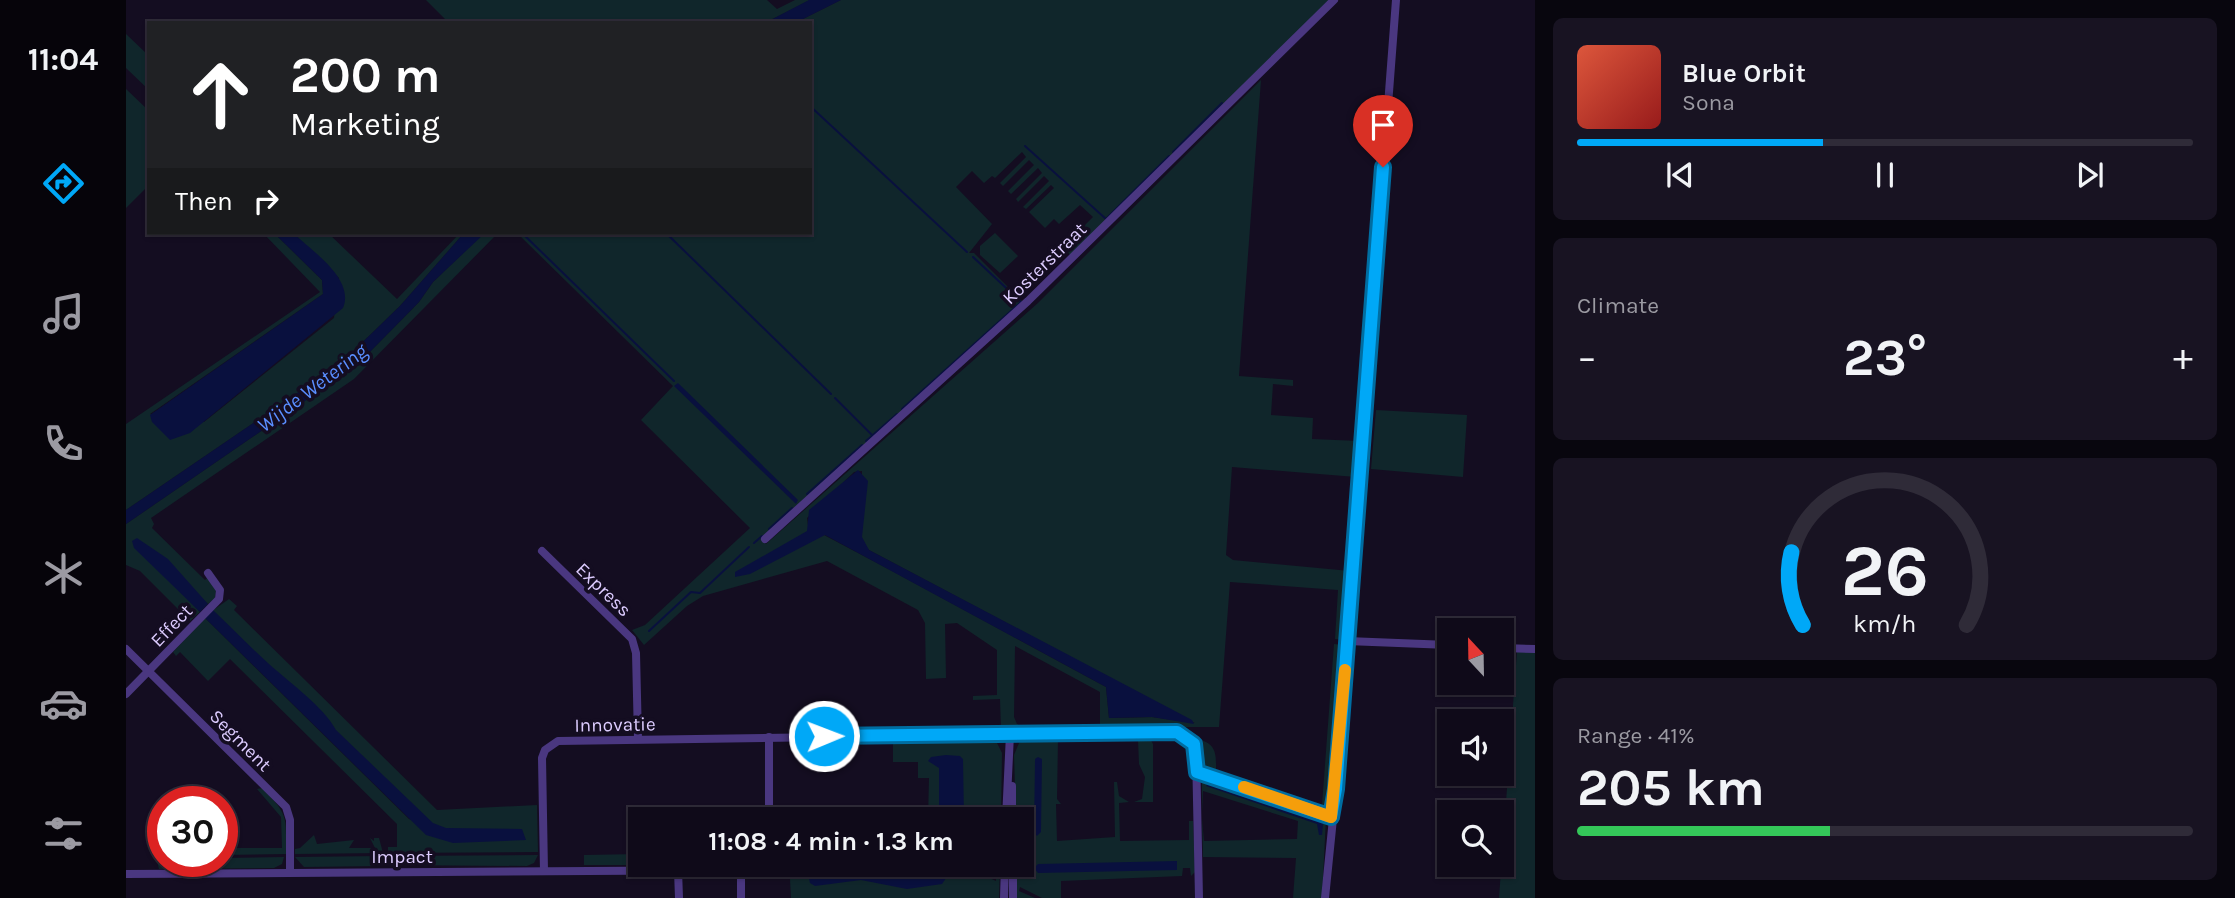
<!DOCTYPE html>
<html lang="en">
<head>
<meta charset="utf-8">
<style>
	:root { --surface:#0f0a19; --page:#181322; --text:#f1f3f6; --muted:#9b9aa2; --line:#2f2b38; --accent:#00a8f7 }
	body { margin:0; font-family:Karla,sans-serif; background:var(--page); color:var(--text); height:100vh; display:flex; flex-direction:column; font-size:26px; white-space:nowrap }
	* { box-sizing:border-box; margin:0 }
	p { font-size:23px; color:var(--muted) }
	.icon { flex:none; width:38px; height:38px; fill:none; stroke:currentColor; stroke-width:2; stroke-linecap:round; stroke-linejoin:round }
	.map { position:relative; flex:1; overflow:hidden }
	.details { display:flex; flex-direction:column; gap:18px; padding:18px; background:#08060e; width:700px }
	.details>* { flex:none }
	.guide { position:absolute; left:21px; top:21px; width:665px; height:214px; border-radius:0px; box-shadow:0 2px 5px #0004,0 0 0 2px var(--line); background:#202124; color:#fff; overflow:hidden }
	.needle { width:46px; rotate:338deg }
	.buttons { position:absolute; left:1311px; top:618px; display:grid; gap:14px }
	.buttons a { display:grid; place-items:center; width:77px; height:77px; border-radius:0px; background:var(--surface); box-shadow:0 2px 5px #0004,0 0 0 2px var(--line); font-size:35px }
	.speed { position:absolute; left:21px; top:786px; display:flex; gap:14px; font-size:35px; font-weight:700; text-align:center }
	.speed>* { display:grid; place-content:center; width:91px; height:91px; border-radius:50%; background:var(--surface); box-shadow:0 2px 5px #0004,0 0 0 2px var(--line); line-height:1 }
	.speed .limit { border:10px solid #d22; background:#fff; color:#111 }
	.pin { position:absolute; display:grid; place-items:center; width:60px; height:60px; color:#fff; margin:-72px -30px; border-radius:50% 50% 50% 0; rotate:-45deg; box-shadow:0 0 7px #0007 }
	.pin .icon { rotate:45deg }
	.me { position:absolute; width:77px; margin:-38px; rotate:89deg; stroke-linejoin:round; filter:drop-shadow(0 0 5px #0008) }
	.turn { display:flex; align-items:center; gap:24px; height:147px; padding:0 28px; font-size:32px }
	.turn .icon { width:91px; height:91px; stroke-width:2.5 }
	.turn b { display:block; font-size:49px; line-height:60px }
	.then { display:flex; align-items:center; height:66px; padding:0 28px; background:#0003; gap:14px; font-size:26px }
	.big { font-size:52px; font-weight:700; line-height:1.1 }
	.details .widget { flex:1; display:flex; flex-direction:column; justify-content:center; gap:10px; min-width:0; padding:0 24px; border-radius:10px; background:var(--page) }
	.details .dial { align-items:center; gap:0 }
	.dial svg { height:182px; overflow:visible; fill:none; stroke:var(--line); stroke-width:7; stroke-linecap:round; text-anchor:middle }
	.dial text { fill:var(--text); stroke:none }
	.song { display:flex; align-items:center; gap:21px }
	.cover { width:84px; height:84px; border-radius:10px; background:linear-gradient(135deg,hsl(10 70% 55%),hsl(0 70% 35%)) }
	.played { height:7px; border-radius:4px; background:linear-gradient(90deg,var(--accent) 40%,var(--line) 40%) }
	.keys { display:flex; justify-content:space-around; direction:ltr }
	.heat { display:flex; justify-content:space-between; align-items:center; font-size:38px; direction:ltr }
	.charge { height:10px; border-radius:5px; background:linear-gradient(90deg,#34c759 41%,var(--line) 0) }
	.trip { position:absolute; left:502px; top:807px; width:406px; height:70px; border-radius:0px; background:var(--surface); box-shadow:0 2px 5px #0004,0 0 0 2px var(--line); font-weight:700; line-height:70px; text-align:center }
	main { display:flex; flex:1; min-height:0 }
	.dock { display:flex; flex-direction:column; width:126px; justify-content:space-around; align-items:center; background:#06040a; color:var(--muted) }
	.dock .icon { width:49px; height:49px }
	.dock .current { color:var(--accent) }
	.dock b { font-size:32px; color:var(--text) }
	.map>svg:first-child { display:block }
</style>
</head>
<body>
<main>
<nav class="dock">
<b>11:04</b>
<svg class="icon current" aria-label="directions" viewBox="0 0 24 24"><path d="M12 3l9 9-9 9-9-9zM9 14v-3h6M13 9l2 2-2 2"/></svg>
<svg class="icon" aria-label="music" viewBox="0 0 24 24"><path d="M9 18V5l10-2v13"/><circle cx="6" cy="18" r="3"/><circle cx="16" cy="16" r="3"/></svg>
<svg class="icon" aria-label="phone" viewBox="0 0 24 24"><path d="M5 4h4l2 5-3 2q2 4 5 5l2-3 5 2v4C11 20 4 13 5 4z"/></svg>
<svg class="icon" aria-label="climate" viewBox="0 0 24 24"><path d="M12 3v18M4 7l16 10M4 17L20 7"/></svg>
<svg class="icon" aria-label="car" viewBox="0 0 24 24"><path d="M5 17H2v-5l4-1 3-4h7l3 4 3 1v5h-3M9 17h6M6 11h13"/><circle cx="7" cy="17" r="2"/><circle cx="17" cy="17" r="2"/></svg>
<svg class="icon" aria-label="filters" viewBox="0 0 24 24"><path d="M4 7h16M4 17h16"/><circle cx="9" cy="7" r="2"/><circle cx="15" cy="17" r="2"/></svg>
</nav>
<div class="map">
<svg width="1409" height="898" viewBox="0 0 1409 898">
	<rect width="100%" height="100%" fill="#140d21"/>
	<!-- green -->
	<g fill="#10262b" fill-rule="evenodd">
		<path d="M300,0H641L651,9L669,0H684L639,23H323Z"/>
		<path d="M715,0H1206L944,255L937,247L967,217L954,205L933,224L928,219L919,228L903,212L928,188L925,185L900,209L897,207L923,181L918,176L892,202L890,199L916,173L912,168L885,194L882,191L908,165L903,160L877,186L874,183L900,157L896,152L869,178L866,176L858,183L846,171L830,187L866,224L843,253H848L898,303L636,541L640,544L912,303L1135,80L1113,376L1167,380V386L1147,384L1145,415L1187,418L1186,439L1233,441L1230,477L1106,467L1100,555L1107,560L1224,571L1219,640L1209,639L1212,590L1104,582L1093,727H974V692L889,646L888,717L891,724L898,728L875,729L874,699L847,700V696L871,695V650L831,623L819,624L820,678L800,679L799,623L792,610L701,561L577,596L561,606L518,645L506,630L519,625L624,528L515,420L547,386L391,233H684V23H669ZM736,471V542L743,550L1069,723L1026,717L983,718L980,687L768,572L698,535L683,532L681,518L728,472Z"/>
		<path d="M0,34L23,56V90L0,68Z"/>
		<path d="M0,89L23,111V185L0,208Z"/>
		<path d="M137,233H148L196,280L197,294L24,414L78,422L208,318L213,278L167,233H202L271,299L334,233H338L274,306L214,364L0,510V424L194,292Z"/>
		<path d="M358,233H372L228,379L25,518L28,524L26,528L79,580L82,577L90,591L89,598L82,604L64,588L52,589L74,612L64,621L14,571L0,565V524L231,365L293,302L307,282Z"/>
		<path d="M869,233L892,256L874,273L854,255V246Z"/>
		<path d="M1250,410L1341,415L1337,477L1245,469Z"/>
		<path d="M103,599L111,606L108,610L311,810L411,805L412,852L262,853V847H271V824L104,659L82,681L54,652L50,656L47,652L79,618L283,819L319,829L307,824L266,788L86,611Z"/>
		<path d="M1208,644L1219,645L1204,809L1197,812L1077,771L1074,740C1092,744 1090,758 1090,773L1196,805Z"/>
		<path d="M1391,651L1409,652V898H1373Z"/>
		<path d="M1022,735L1027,744V802H1008L1016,799L1019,777L1013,764L1012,740Z"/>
		<path d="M904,737L932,740L931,799L935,804H930L931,841L989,837L988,782H991L993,796L1003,802L993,803L994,841L1063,840V821H1067L1069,872L1065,876L1064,868H1057L1056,876L935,881V898H940H916L894,887L893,891L909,898H890L889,865L896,864V819H890L888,755L893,743Z"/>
		<path d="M760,739L870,741L876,753L875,819H802L803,778H792V762H767V744H756Z"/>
		<path d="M1082,780L1200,818L1196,898H1167L1170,858L1077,857L1076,818L1078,841L1171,839L1172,821L1077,791L1076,812V783Z"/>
		<path d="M136,788C163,815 160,817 160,854L96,855V848H156L155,817L131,789Z"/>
		<path d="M188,835L191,844L228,840L223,848H249L244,838L248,841V838H253L257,853L169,854V849L174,848Z"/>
		<path d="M514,854V864L585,865H458V855Z"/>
		<path d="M412,855L408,863L401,866L262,865V856Z"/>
		<path d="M257,856L256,866L178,867L169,857Z"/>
		<path d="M158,857L156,864L148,868L33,869L30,858H37V861H96V858Z"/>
		<path d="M834,864L870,881V877L842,865H874L873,898H665L664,879H632L634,873H648V865Z"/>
	</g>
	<!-- water -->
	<g fill="#09103e">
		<path d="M683,0H715L669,23H639Z"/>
		<path d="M148,233H167C186,251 229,279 217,308L64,433L44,440L26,422L24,415L197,294L196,280Z"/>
		<path d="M338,233H359L307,282L293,302L231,365L0,524V510L214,364L274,306Z"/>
		<path d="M552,383L672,500L670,504L548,386Z"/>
		<path d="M732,470L742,481L736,537L743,550L1066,720L1068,724L1026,717L983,718L980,687L699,535L624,574L609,577V572L681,531L683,510Z"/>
		<path d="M11,538L42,559L82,604L74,612L8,548L6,541Z"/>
		<path d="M87,610C106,628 124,647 143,664C163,682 198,707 210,730L307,823L320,828L396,829L400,840L327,843L300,835L79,618Z"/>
		<path d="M820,755L834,756L837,759L838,819H813V768L802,761L805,757Z"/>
		<path d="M912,757L916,759L915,832L911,836L908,832L909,759Z"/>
		<path d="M1082,783L1194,820L1197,824L1196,835H1193L1191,824L1080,786Z"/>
		<path d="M1051,861V870L912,873L908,868L912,864Z"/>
		<path d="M691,865H815L823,866L825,871L816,884L781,889L735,880L689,886L684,883L681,869Z"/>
	</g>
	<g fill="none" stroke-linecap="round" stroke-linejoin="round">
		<!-- stream -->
		<g stroke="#09103e" stroke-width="2">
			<path d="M684,106L841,252"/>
			<path d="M899,146L980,219L1043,156"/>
			<path d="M1047,152L1096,103"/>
			<path d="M396,233L548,381"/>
			<path d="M540,233L705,394"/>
			<path d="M709,398L746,435"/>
			<path d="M776,409L895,302L847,257"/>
			<path d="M740,441L771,414"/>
			<path d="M681,494L736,445"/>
			<path d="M643,529L666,508"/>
			<path d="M628,543L636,536"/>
			<path d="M523,631L565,592L574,593L623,547"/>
		</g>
		<!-- minor -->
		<g stroke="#4a3780" stroke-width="8">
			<path d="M639,539L902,301L1208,0"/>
			<path d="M416,551L506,639L510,653L512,739"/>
			<path d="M1221,641L1323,645"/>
			<path d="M1376,648L1409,649"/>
			<path d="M0,649L160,807L164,820V872"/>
			<path d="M0,694L93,599L94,590L82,573"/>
			<path d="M643,737V819"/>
			<path d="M1071,772L1205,816"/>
			<path d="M886,786V819"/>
			<path d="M880,819L884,734"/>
			<path d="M887,864V898"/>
			<path d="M552,870L553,898"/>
			<path d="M615,870V898"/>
			<path d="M418,871L416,758L419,750L432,741L1051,732L1063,737L1070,751L1073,898"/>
			<path d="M0,874L628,870L640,864"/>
			<path d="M878,898L879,864"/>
			<path d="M1199,898L1210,789L1270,0"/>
		</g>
	</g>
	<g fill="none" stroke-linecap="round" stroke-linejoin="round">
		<defs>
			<path id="route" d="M698,736L1051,732L1068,744L1071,772L1205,817L1210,789L1257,167"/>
		</defs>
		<!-- route casing -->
		<use href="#route" stroke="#006da1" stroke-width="18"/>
		<!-- route -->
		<use href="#route" stroke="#00a8f7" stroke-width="12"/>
		<!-- slow -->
		<path stroke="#f59e0b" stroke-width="12" d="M1118,787L1205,817L1219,670"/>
	</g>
	<g text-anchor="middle" stroke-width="7" stroke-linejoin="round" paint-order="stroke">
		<!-- street labels -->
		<g font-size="19" fill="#dcf" stroke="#140d21">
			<text transform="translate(918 263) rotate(-44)" y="7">Kosterstraat</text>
			<text transform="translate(478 589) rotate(44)" y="7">Express</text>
			<text transform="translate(45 625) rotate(-46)" y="7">Effect</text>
			<text transform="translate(489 724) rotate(-1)" y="7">Innovatie</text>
			<text transform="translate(115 740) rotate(45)" y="7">Segment</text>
			<text x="276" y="863">Impact</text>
		</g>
		<!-- water labels -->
		<g font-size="21" font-style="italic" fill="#5a8eff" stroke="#140d21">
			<text transform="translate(186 388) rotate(-37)" y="7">Wijde Wetering</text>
		</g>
	</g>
</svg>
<div class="buttons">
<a><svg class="needle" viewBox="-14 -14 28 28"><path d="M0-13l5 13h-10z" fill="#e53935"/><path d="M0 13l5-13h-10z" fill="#9b9aa2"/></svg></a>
<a><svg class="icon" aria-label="sound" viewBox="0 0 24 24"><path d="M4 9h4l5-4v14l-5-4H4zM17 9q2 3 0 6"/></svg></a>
<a><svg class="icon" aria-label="search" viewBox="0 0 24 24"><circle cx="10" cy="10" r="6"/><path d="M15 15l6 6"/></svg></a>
</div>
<div class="speed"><div class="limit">30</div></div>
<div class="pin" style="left:1257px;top:167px;background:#d93025"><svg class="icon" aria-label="arrive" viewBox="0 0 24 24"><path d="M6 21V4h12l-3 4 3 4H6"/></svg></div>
<svg class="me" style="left:698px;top:736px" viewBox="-20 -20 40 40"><circle r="17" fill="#00a8f7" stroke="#fff" stroke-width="3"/><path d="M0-11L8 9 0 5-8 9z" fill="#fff"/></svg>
<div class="trip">11:08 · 4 min · 1.3 km</div>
<div class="guide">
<div class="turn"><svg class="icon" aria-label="ahead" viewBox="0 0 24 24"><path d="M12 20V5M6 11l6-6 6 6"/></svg><div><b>200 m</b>Marketing</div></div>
<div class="then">Then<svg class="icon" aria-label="right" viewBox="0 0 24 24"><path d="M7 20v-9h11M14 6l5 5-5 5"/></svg></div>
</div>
</div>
<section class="details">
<div class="widget">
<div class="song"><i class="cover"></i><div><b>Blue Orbit</b><p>Sona</p></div></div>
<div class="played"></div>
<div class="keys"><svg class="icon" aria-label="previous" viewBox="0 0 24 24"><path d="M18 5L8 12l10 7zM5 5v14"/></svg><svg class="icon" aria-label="pause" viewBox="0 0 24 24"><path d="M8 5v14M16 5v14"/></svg><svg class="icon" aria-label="next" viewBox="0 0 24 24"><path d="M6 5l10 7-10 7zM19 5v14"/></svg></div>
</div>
<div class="widget"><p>Climate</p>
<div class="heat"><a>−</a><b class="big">23°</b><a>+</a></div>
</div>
<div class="widget dial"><svg viewBox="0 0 100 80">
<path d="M14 69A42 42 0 1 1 86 69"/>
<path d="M14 69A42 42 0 0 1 9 37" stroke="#00a8f7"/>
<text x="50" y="56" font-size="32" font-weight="700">26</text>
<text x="50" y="72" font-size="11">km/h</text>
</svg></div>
<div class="widget"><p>Range · 41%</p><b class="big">205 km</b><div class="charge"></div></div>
</section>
</main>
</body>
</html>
